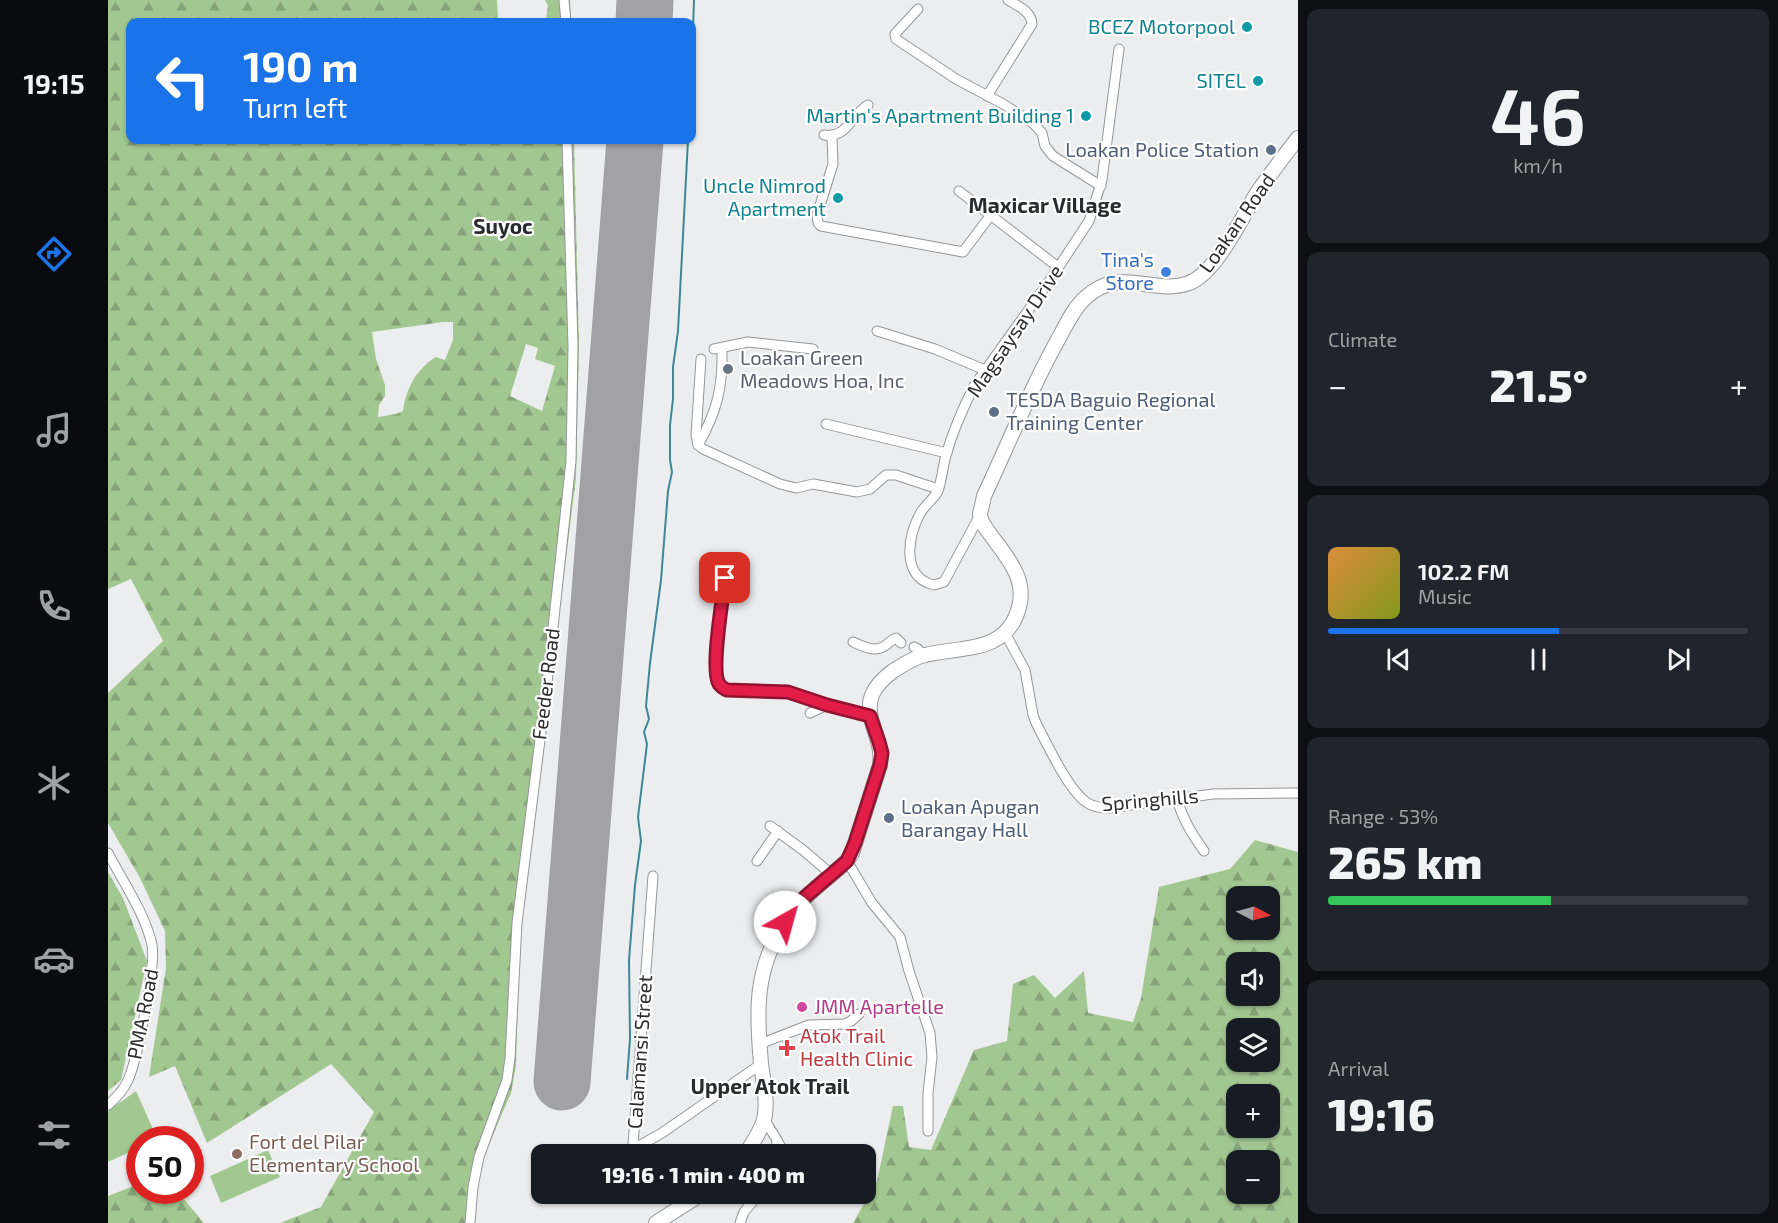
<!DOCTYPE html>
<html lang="en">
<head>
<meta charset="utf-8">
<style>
	:root { --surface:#171b24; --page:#20242c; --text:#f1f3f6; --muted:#9ea1a6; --line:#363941; --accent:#1a73e8 }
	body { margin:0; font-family:"Exo 2",sans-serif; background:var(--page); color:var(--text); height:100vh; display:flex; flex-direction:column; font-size:22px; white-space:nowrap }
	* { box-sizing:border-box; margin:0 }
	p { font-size:20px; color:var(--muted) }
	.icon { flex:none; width:33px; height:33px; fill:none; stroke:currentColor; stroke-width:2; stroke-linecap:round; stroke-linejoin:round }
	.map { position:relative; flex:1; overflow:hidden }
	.drawer { display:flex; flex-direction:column; gap:9px; padding:9px; background:#0d0f14; width:480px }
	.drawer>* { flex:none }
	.top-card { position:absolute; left:18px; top:18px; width:570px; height:126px; border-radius:12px; box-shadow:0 2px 4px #0004; background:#1a73e8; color:#fff; overflow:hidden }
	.needle { width:39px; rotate:96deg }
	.fabs { position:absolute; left:1118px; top:886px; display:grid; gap:12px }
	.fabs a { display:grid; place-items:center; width:54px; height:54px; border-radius:12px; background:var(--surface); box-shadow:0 2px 4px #0004; font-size:30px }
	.speed { position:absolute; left:18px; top:1126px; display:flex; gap:12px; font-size:30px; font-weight:700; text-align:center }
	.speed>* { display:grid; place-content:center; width:78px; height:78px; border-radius:50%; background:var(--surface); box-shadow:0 2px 4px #0004; line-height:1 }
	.speed .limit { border:9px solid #d22; background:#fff; color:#111 }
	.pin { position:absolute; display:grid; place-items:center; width:51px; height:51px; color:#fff; margin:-26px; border-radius:12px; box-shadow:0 3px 9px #0006 }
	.me { position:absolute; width:66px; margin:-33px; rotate:38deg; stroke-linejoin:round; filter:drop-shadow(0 0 4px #0008) }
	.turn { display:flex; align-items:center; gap:21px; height:126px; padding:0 18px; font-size:27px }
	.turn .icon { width:78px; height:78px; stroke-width:2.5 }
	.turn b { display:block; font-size:42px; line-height:51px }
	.big { font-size:45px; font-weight:800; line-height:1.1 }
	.drawer .widget { flex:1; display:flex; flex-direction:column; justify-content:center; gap:9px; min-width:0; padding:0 21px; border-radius:12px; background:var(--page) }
	.drawer .dial { align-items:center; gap:0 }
	.dial b { font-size:78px; line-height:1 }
	.song { display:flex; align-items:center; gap:18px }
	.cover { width:72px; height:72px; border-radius:9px; background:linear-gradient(135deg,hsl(30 70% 55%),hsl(70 70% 35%)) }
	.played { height:6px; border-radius:3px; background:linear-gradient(90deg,var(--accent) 55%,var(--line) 55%) }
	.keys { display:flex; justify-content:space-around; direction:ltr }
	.heat { display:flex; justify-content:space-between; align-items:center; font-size:33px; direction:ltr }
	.charge { height:9px; border-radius:4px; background:linear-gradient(90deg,#34c759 53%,var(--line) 0) }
	.trip { position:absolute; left:423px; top:1144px; width:345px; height:60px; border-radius:12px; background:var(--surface); box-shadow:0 2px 4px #0004; font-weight:800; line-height:60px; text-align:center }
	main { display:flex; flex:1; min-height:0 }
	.tabs { display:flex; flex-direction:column; width:108px; justify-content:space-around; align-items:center; background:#090b0e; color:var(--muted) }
	.tabs .icon { width:42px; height:42px }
	.tabs .on { color:var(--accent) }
	.tabs b { font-size:27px; color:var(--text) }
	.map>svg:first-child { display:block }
</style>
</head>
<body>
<main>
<nav class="tabs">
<b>19:15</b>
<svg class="icon on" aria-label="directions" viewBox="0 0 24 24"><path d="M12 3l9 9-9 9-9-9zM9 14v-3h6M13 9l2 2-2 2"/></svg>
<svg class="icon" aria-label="music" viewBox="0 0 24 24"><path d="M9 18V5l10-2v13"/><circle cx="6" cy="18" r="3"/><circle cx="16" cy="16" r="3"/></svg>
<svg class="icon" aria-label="phone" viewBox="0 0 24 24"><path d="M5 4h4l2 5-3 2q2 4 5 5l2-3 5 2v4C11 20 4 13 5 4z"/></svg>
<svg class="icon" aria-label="climate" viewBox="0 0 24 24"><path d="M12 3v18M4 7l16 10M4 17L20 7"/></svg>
<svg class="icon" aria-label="car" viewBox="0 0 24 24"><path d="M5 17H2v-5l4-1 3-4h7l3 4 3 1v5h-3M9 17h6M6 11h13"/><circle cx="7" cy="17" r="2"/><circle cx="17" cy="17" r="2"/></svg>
<svg class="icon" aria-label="filters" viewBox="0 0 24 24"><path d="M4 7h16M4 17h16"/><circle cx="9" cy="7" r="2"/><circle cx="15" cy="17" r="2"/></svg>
</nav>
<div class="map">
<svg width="1190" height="1223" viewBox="0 0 1190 1223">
	<defs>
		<pattern id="forest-firs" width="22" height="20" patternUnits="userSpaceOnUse" patternTransform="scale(1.5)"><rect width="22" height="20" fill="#a2c891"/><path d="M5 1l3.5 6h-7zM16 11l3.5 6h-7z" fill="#84a377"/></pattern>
	</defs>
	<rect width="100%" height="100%" fill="#ecedef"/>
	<!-- forest -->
	<g fill="url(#forest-firs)" fill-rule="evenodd">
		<path d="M0,0H389L390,19H438L440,6L437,0H462L463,22H22V140H466L471,345L468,478L412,928L408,1066L403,1093L373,1163L365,1223H172L213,1207L266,1112L223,1064L99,1143L67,1066L41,1077L58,968L57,931L32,878L0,823V693L55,641L23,579L0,589ZM335,322H345V340L337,360L328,357C308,369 298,389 295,411L288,414L270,417L271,405L277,396V385L268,359L264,332ZM418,344L430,348L427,359L447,366L434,411L402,396Z"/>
		<path d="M1147,840L1190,852V1223H745L769,1181L785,1106H795L801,1147L823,1150L866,1050L899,1041L905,984L926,975L947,998L976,971L980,1013L1025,1022L1033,998L1051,887L1122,869ZM1128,897H1161V930H1128ZM1128,963H1161V996H1128ZM1128,1029H1161V1062H1128ZM1128,1095H1161V1128H1128ZM1128,1161H1161V1194H1128Z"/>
		<path d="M0,872L15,898L39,961L13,1080L0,1091Z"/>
		<path d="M31,1184L32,1191H69L96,1223H0V1196Z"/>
	</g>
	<!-- green -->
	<g fill="#a2c891">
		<path d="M28,1091L50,1140H32L31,1148L0,1162V1111Z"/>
		<path d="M160,1150L172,1177L113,1203L102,1176Z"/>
	</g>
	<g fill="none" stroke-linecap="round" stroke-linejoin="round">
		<!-- stream -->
		<g stroke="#3c8897" stroke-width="2">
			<path d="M584,60L586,0"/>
			<path d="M519,1079L522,1039L521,960L527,885L533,841L530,817L539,744L536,732L541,719L538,706L542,663L553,580L560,491L564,472L562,460V425L565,399V367L570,331L580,140"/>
		</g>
		<!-- runway -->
		<g stroke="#a2a2a4" stroke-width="57">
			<path d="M536,22L537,0"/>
			<path d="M454,1082L527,140"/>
		</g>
		<defs>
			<g id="minor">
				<path d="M456,0L458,22"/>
				<path d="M810,9L787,34L788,39L848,79L897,105L926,124L934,133L937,146L945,156L993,186"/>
				<path d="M879,96L924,24C923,11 910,6 900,0"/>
				<path d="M716,135C739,139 744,114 760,105"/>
				<path d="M724,137L725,164L709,215L710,223L713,226L855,252L882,216"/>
				<path d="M851,191L950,267"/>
				<path d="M769,331L827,349L877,370"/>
				<path d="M606,349L640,342L705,349"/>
				<path d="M593,359L588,435L590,445L595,449L672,484L688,488L705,484L749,492L762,489L778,475H788L830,489"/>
				<path d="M718,424L839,453"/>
				<path d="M590,445C609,412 615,387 614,349"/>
				<path d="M872,515L836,582L826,585C792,577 800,535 813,512C818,504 826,499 830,491C834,479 835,466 838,455C845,431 855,408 866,386L942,280L981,221L994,180L1011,49"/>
				<path d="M617,578C615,599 602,669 611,684C614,688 615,688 619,690L680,692L719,705L762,715"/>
				<path d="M897,633L917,670L925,715L928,723C939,744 960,789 978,802C985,807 993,808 1001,808L1105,794L1190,793"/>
				<path d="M745,642C754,646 766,652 775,647C780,644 783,640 788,638L793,643"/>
				<path d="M806,647L810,649L814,655"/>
				<path d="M702,713L719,705"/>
				<path d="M1069,799C1075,820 1084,834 1096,851"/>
				<path d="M662,826L695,850L723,874"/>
				<path d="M0,853C15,882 37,913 44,945C48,964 29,1061 20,1080C16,1090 8,1098 0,1105"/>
				<path d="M649,861L670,831"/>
				<path d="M739,861L764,903L792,937L801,971L822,1033L824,1057L820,1093V1131"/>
				<path d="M545,876L525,1145L529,1147L554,1133L653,1064"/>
				<path d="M652,1044L701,1025L737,1024L743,1021L751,1014"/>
				<path d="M656,1119L669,1140L668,1155"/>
				<path d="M669,1140L677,1155"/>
				<path d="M362,1223L365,1187L371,1157L399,1080L402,1058L409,923L438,692L463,461L465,346L459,140"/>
				<path d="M632,1223L636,1212L651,1194"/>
			</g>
			<g id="secondary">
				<path d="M637,1155C643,1145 651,1134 655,1123C661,1105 655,1082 653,1063C648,1010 647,969 677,922C693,897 717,881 739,861L744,853L772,765C776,738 755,719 764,695C768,685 777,677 785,671C795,665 806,657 817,655C854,646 899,654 911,607C919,578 898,556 882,534C878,528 872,522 872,514C873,509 875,502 876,496C901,443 923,387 952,336C959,323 966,308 977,298C1012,265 1045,296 1081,283C1108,273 1134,217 1149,193C1162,174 1176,156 1190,138"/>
				<path d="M548,1223L593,1194"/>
			</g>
		</defs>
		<!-- minor casing -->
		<use href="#minor" stroke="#959698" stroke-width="11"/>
		<!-- secondary casing -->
		<use href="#secondary" stroke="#959698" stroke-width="16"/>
		<!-- minor -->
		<use href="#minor" stroke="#fff" stroke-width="9"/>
		<!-- secondary -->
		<use href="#secondary" stroke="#fff" stroke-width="14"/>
	</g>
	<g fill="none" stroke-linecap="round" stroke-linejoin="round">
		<defs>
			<path id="route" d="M617,578C615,599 602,669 611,684C614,688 615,688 619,690L680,692L719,705L762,716L771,742L774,753L772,765L747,843L739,861L697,897L677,922"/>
		</defs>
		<!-- route casing -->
		<use href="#route" stroke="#92132f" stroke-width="15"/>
		<!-- route -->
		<use href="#route" stroke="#e11d48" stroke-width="10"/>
	</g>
	<!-- markers -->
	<g fill="#0f9aa8" stroke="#fff" stroke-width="2">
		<circle cx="1139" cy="27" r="6"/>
		<circle cx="1150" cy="81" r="6"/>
		<circle cx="978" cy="116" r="6"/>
		<circle cx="730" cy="198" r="6"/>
	</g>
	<g fill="#5c6f8a" stroke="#fff" stroke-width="2">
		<circle cx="1163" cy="150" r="6"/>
		<circle cx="886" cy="412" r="6"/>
		<circle cx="781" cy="818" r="6"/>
	</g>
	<circle fill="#3f7fe0" stroke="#fff" stroke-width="2" cx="1058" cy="272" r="6"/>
	<circle fill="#6b7280" stroke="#fff" stroke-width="2" cx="620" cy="369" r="6"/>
	<circle fill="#d1479c" stroke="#fff" stroke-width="2" cx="694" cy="1007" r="6"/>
	<path fill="#e0444e" stroke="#fff" stroke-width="2" d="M676 1039h6v6h6v6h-6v6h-6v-6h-6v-6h6z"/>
	<circle fill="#8d6e63" stroke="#fff" stroke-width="2" cx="129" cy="1154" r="6"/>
	<g text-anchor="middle" stroke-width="4.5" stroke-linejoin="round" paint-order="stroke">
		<!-- culture labels -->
		<g font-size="20" fill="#0d838f" stroke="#fff" text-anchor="end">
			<text x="1127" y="34">BCEZ Motorpool</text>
			<text x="1138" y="88">SITEL</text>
			<text x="966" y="123">Martin's Apartment Building 1</text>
			<text x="718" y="193">Uncle Nimrod<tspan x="718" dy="23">Apartment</tspan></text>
		</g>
		<!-- service labels -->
		<g font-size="20" fill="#4e5e75" stroke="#fff" text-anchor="start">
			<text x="1151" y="157" text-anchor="end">Loakan Police Station</text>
			<text x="898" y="407">TESDA Baguio Regional<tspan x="898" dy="23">Training Center</tspan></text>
			<text x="793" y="814">Loakan Apugan<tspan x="793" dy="23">Barangay Hall</tspan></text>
		</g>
		<!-- street labels -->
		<g font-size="20" fill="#2c2c2d" stroke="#fff">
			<text transform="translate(1129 223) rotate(-55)" y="7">Loakan Road</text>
			<text transform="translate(907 331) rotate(-56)" y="7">Magsaysay Drive</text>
			<text transform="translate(438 684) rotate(-83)" y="7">Feeder Road</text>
			<text transform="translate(1042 800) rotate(-5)" y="7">Springhills</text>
			<text transform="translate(35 1014) rotate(-79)" y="7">PMA Road</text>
			<text transform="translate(532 1052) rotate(-86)" y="7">Calamansi Street</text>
		</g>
		<!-- shop labels -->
		<g font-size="20" fill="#366cbe" stroke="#fff" text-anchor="end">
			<text x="1046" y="267">Tina's<tspan x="1046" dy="23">Store</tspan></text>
		</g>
		<!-- worship labels -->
		<g font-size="20" fill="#5b616d" stroke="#fff" text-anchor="start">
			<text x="632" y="365">Loakan Green<tspan x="632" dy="23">Meadows Hoa, Inc</tspan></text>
		</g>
		<!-- hotel labels -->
		<g font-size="20" fill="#b23c85" stroke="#fff" text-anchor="start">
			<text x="706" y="1014">JMM Apartelle</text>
		</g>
		<!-- health labels -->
		<g font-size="20" fill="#be3a42" stroke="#fff" text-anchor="start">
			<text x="692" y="1043">Atok Trail<tspan x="692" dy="23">Health Clinic</tspan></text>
		</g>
		<!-- education labels -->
		<g font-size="20" fill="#785e54" stroke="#fff" text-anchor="start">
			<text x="141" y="1149">Fort del Pilar<tspan x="141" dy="23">Elementary School</tspan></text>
		</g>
		<!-- neighbourhood labels -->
		<g font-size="21" font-weight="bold" fill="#2a2b2c" stroke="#fff">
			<text x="937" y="213">Maxicar Village</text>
			<text x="395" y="234">Suyoc</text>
			<text x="662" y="1094">Upper Atok Trail</text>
		</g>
	</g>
</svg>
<div class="fabs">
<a><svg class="needle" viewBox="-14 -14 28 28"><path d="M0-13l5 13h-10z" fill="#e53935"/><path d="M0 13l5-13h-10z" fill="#9ea1a6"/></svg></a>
<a><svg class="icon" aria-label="sound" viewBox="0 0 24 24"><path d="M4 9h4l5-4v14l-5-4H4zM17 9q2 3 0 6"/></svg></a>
<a><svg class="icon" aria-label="layers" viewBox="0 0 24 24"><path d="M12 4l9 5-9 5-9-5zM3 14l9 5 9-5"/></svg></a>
<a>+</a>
<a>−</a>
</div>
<div class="speed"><div class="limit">50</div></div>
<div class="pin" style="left:617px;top:578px;background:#d93025"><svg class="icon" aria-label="arrive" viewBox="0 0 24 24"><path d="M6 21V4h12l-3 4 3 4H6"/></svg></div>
<svg class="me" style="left:677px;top:922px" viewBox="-20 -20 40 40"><circle r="19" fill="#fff"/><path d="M0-13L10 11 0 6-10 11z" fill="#e11d48"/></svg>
<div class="trip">19:16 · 1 min · 400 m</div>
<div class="top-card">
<div class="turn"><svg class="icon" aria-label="left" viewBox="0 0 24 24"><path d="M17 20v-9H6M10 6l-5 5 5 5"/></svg><div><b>190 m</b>Turn left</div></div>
</div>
</div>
<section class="drawer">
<div class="widget dial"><b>46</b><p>km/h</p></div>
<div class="widget"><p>Climate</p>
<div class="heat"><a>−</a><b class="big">21.5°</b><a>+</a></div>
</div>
<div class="widget">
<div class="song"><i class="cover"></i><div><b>102.2 FM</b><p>Music</p></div></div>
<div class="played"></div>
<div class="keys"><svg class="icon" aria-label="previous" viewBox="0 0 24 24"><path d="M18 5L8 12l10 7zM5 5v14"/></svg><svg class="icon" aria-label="pause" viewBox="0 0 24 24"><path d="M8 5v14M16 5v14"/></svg><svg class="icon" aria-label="next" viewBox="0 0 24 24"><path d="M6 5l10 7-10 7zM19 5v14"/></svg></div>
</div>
<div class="widget"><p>Range · 53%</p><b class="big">265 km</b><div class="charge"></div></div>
<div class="widget"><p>Arrival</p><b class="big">19:16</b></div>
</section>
</main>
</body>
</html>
